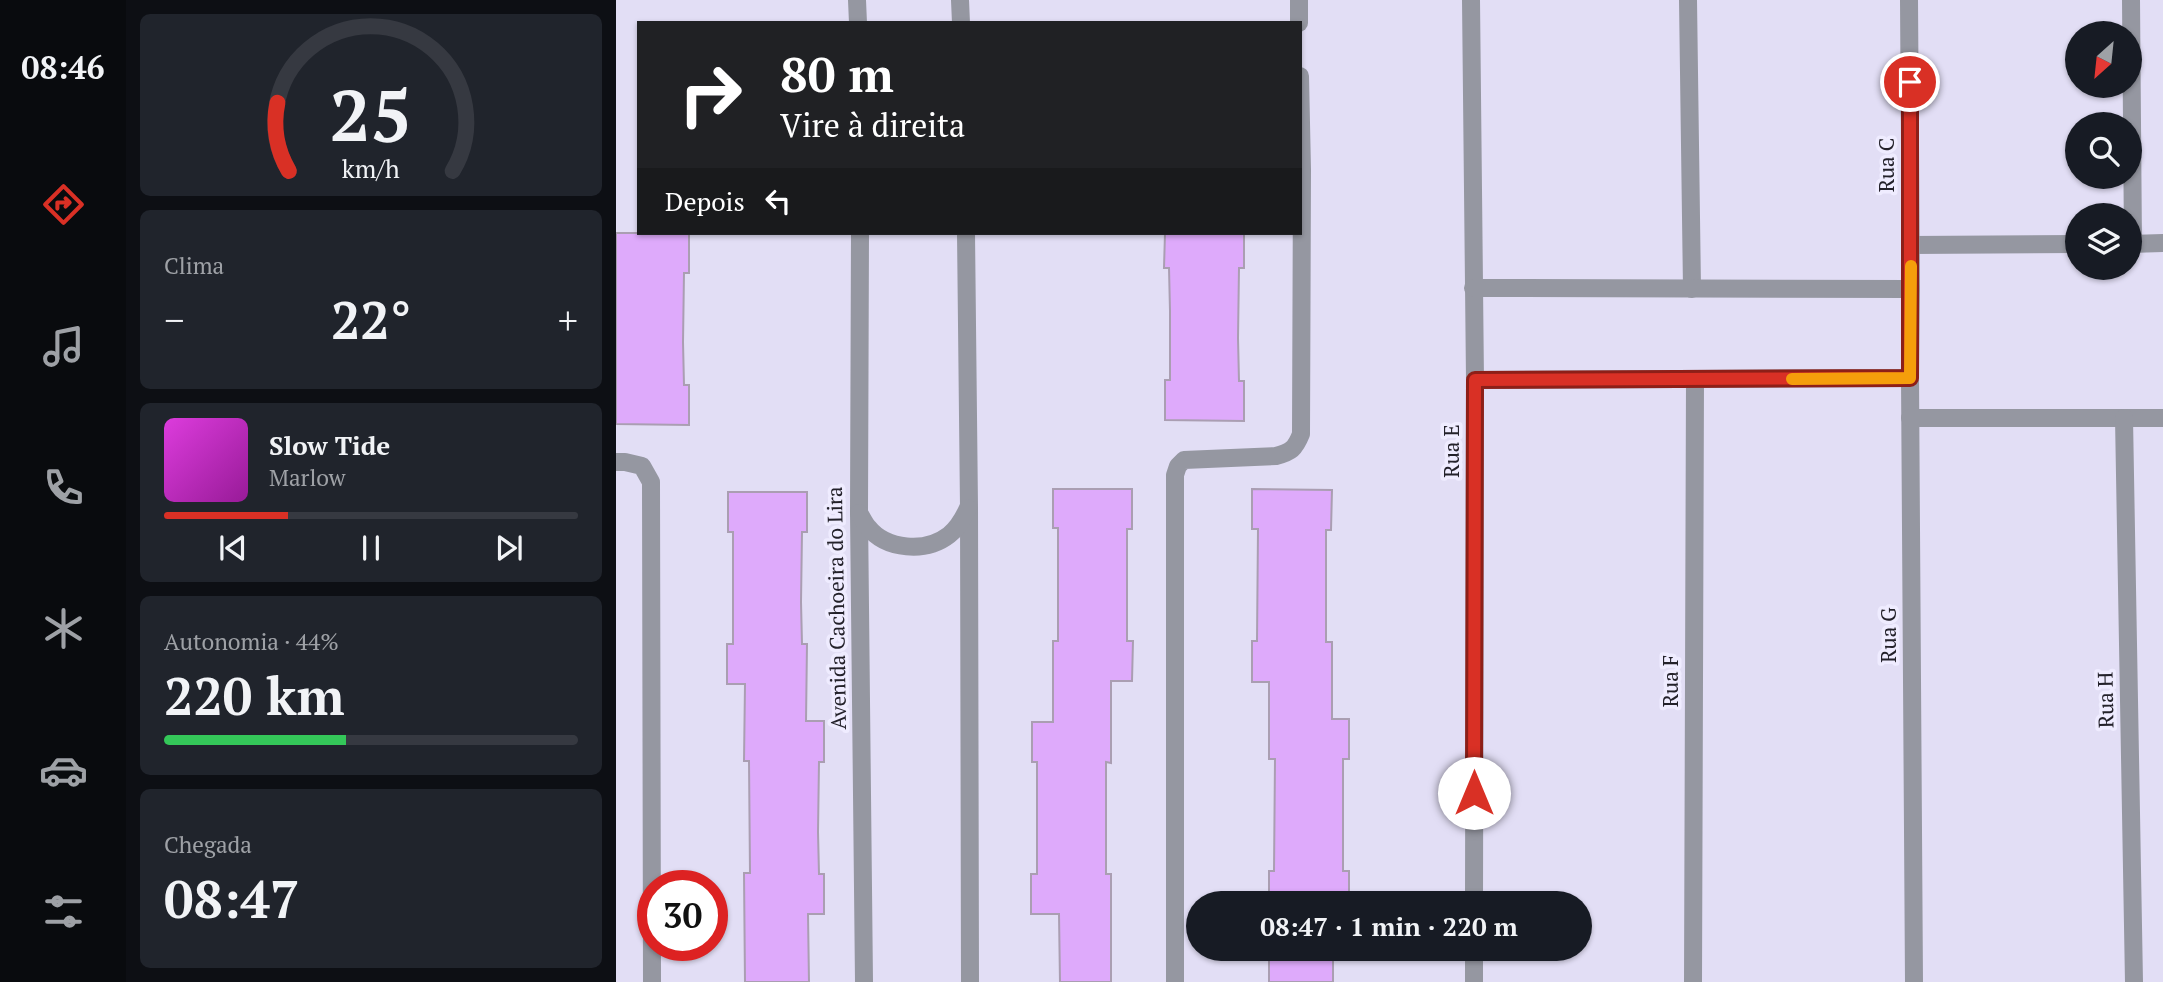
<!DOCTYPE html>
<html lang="pt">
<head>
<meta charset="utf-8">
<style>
	:root { --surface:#171b24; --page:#20242c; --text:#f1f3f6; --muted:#9ea1a6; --line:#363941; --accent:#d93025 }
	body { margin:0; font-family:"PT Serif",serif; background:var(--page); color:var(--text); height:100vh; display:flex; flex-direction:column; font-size:26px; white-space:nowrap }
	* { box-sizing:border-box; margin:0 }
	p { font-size:23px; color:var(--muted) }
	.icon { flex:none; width:38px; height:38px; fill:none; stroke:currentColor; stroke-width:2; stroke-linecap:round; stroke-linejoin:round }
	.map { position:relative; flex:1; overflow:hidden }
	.sheet { display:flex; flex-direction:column; gap:14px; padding:14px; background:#0d0f14; width:490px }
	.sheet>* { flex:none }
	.hud { position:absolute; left:21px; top:21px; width:665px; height:214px; border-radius:0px; box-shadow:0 2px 5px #0004; background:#202124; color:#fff; overflow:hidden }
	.needle { width:46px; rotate:207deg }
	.buttons { position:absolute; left:1449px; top:21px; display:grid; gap:14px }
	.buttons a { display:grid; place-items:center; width:77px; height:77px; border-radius:50%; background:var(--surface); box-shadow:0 2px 5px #0004; font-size:35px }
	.speed { position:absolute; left:21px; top:870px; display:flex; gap:14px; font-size:35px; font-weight:700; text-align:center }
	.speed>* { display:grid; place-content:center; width:91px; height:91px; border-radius:50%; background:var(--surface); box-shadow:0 2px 5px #0004; line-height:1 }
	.speed .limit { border:10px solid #d22; background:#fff; color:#111 }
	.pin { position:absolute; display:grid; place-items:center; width:60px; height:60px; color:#fff; margin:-30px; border:4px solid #fff; border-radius:50%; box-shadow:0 2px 7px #0007 }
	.me { position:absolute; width:77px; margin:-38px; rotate:0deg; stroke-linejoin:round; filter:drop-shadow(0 0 5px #0008) }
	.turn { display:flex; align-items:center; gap:24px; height:147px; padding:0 28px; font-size:32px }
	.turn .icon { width:91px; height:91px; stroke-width:2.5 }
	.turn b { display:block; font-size:49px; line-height:60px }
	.then { display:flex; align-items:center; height:66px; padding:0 28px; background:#0003; gap:14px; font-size:26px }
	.big { font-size:52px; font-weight:700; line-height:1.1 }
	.sheet .widget { flex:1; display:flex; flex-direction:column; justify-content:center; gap:10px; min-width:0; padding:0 24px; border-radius:10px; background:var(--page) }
	.sheet .dial { align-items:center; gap:0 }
	.dial svg { height:182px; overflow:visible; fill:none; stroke:var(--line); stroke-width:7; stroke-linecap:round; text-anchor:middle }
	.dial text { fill:var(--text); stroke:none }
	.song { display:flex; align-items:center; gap:21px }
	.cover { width:84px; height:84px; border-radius:10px; background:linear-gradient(135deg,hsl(300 70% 55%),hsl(300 70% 35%)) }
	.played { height:7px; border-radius:4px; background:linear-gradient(90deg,var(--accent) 30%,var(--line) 30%) }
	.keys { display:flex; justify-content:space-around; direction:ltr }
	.heat { display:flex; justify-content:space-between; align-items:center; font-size:38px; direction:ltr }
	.charge { height:10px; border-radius:5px; background:linear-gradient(90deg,#34c759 44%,var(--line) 0) }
	.trip { position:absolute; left:570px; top:891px; width:406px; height:70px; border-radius:35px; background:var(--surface); box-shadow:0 2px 5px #0004; font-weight:700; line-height:70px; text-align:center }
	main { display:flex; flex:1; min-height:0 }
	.dock { display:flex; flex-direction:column; width:126px; justify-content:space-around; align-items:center; background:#090b0e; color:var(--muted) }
	.dock .icon { width:49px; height:49px }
	.dock .current { color:var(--accent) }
	.dock b { font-size:32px; color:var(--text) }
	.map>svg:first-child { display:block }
</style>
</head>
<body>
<main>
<nav class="dock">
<b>08:46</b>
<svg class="icon current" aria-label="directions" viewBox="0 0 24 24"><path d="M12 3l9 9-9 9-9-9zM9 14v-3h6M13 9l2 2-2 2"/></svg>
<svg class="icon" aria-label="music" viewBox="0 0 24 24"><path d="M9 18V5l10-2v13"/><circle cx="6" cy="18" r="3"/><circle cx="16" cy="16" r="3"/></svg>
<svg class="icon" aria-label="phone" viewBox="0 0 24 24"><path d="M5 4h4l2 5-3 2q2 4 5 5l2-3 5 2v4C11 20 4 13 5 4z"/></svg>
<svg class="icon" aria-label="climate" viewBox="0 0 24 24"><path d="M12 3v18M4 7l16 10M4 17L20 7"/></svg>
<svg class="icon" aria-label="car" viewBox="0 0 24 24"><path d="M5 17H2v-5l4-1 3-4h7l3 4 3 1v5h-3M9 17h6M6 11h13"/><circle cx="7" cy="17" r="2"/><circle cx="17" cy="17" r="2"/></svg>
<svg class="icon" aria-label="filters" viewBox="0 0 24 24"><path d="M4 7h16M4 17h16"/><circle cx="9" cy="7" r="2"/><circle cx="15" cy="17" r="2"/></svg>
</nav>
<section class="sheet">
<div class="widget dial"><svg viewBox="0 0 100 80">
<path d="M14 69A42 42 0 1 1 86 69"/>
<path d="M14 69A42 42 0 0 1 9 39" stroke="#d93025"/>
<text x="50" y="56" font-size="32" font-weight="700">25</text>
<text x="50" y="72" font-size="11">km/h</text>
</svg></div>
<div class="widget"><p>Clima</p>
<div class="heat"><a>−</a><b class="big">22°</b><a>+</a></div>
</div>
<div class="widget">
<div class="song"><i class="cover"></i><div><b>Slow Tide</b><p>Marlow</p></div></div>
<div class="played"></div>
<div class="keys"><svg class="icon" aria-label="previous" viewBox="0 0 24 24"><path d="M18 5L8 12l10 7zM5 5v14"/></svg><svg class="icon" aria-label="pause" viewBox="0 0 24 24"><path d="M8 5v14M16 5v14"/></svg><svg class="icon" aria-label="next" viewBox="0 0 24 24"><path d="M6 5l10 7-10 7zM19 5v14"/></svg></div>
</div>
<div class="widget"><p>Autonomia · 44%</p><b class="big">220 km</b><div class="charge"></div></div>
<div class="widget"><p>Chegada</p><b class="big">08:47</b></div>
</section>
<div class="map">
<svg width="1547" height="982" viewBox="0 0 1547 982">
	<rect width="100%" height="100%" fill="#e2def5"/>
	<!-- building -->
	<g fill="#deaafb" stroke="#aa9eb2" stroke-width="2">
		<path d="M0,233H73V273H68L67,342L68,385H73V425L0,424Z"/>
		<path d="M549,233H628V268H623L622,338L623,381H628V421L549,420V380H554V311L553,268H548Z"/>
		<path d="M437,489H516V529H511V641H517L516,681H495V763L490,762V874H495V982H444L443,914H415V874H421V762H416V722H437V641H442V528H437Z"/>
		<path d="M636,489L716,490L715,530H710V642H716V719H733V759H727V871H733V903H653V871H658L659,759H653V682H636V641H641L642,529H636Z"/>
		<path d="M112,492H191V532H186L185,602L186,644H191L190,721H208V762H203L202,832L203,874H208V914H192L193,982H129L128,873H134L133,761H128L129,684H111V644H117V532H112Z"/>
		<rect x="653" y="948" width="64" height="34"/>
	</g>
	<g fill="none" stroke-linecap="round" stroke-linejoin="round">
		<!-- minor -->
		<g stroke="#9597a1" stroke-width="18">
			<path d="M241,0L242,23"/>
			<path d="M344,0L345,23"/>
			<path d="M683,0V23"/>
			<path d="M855,0L859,380L858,903"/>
			<path d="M1072,0L1076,289"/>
			<path d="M1293,0L1295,289L1294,378L1298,982"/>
			<path d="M1515,0L1517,244"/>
			<path d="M244,233L243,513L248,982"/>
			<path d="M350,233L353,507L354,982"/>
			<path d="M1514,244L1547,243"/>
			<path d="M1295,245L1461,244"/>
			<path d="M857,288L1295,289"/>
			<path d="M859,380L1294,378"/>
			<path d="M1294,418H1547"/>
			<path d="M1508,418L1518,982"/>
			<path d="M0,462H9L26,466L35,482L36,982"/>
			<path d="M243,513C246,517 248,523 252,527C270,550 310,553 333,535C342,528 347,519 352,508"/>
			<path d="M559,982V475L562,466L568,460L660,456C675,452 679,449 685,434L686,170L684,76"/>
			<path d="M858,982V948"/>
			<path d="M1077,982L1079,380"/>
		</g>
	</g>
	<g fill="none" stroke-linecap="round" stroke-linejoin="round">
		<defs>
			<path id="route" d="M858,793L859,380L1294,378V82"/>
		</defs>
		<!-- route casing -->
		<use href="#route" stroke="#8d1f18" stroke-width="18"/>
		<!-- route -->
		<use href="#route" stroke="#d93025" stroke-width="12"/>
		<!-- slow -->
		<path stroke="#f59e0b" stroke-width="12" d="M1176,379L1294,378L1295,266"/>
	</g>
	<g text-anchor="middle" stroke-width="7" stroke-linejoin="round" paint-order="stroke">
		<!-- street labels -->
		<g font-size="21" fill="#23212a" stroke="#efecff">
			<text transform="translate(1271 165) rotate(-90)" y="7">Rua C</text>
			<text transform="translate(836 451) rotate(-90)" y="7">Rua E</text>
			<text transform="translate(221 608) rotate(-91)" y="7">Avenida Cachoeira do Lira</text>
			<text transform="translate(1273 635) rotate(-90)" y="7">Rua G</text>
			<text transform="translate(1055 681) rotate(-90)" y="7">Rua F</text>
			<text transform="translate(1490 700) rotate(-91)" y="7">Rua H</text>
		</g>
	</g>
</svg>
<div class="buttons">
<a><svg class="needle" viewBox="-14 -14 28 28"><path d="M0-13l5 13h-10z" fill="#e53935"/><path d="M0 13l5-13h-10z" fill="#9ea1a6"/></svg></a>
<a><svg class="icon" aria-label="search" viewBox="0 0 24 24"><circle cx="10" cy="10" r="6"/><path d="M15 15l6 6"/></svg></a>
<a><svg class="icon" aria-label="layers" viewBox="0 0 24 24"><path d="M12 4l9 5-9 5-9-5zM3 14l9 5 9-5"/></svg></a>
</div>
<div class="speed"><div class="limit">30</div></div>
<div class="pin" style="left:1294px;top:82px;background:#d93025"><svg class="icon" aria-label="arrive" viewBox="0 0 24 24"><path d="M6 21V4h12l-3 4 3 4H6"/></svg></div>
<svg class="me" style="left:858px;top:793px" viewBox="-20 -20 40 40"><circle r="19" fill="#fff"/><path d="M0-13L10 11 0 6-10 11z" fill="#d93025"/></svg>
<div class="trip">08:47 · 1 min · 220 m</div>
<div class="hud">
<div class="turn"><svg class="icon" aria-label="right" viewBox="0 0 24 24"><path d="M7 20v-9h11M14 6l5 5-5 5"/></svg><div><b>80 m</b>Vire à direita</div></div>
<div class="then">Depois<svg class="icon" aria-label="left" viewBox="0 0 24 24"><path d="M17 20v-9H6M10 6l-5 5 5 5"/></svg></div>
</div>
</div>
</main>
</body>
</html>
